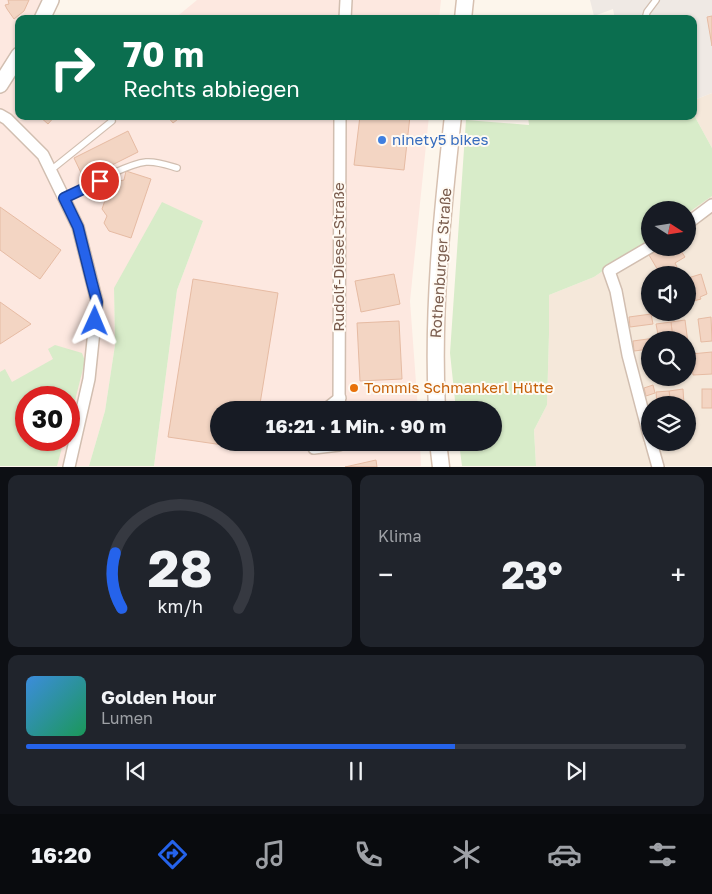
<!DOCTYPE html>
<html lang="de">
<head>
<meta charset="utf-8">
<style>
	:root { --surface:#171b24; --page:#20242c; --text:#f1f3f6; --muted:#9ea1a6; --line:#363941; --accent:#2563eb }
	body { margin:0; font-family:"Golos Text",sans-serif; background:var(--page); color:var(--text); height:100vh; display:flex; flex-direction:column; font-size:19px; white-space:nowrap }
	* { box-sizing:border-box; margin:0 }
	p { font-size:16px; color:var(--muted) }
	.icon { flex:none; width:28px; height:28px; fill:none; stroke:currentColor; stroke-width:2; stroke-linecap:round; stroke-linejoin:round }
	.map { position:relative; height:467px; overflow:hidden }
	.drawer { display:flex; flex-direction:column; gap:8px; padding:8px; background:#0d0f14; flex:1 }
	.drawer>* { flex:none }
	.banner { position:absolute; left:15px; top:15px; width:682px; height:105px; border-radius:10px; box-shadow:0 1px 4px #0004; background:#0b6e4f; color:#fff; overflow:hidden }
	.needle { width:32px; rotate:102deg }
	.tools { position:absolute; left:641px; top:201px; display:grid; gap:10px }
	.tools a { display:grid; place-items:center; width:55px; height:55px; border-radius:50%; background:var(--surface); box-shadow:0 1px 4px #0004; font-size:25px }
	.speed { position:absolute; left:15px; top:386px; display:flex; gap:10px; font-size:25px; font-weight:700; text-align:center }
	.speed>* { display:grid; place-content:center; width:65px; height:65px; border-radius:50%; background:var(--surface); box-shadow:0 1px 4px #0004; line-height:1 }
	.speed .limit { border:8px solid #d22; background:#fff; color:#111 }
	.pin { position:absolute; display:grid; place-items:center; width:42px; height:42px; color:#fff; margin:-21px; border:2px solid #fff; border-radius:50%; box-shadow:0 1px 5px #0007 }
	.me { position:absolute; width:55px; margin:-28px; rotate:1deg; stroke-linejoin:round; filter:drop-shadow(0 0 4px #0008) }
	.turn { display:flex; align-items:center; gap:18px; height:105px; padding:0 25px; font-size:22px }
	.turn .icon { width:65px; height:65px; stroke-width:2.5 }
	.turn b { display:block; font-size:35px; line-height:42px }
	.big { font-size:38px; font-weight:700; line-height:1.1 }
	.drawer .card { flex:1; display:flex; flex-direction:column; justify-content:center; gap:8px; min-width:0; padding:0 18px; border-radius:10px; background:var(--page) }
	.drawer .dial { align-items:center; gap:0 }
	.dial svg { height:130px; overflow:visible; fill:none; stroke:var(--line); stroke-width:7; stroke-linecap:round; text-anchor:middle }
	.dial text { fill:var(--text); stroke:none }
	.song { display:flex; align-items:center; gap:15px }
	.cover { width:60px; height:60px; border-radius:8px; background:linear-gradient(135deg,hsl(210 70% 55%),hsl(150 70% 35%)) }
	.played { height:5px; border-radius:2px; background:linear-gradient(90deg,var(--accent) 65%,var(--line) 65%) }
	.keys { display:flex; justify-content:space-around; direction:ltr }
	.heat { display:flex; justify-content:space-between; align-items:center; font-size:28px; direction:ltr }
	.drawer .tiles { flex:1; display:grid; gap:8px; grid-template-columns:1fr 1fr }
	.card:last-child { grid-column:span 2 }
	.trip { position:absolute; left:210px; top:401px; width:292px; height:50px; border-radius:25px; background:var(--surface); box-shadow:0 1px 4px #0004; font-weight:700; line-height:50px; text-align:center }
	.tabs { display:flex; height:80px; justify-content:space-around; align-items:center; background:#090b0e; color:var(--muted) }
	.tabs .icon { width:35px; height:35px }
	.tabs .on { color:var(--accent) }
	.tabs b { font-size:22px; color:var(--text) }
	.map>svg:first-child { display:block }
</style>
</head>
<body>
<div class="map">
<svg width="712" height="467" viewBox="0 0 712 467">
	<rect width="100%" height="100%" fill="#fdf6ec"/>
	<!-- residential -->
	<g fill="#f5e8da" fill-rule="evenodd">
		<path d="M712,93V148L694,115V100Z"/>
		<path d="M712,196V466H536L534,430L547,405L549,334V295L594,277L650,239V248H688V213ZM650,275H688V312H650ZM650,340H688V378H650ZM650,405H688V442H650Z"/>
	</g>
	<!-- commercial -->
	<g fill="#fde8e0" fill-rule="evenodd">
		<path d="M0,0H42L39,10L53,19H19V116H429L410,301L418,410H219V442L420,443L421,466H154L177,290L203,221L114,288L115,345L105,411L89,466H0ZM26,398H69V440H26Z"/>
		<path d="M197,0H441L439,19H174Z"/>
	</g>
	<!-- industrial -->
	<path fill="#efe9e4" d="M590,0H712V93L694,100V19H615L613,9L594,16Z"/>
	<!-- green -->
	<g fill="#d8ecc9">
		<path d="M694,115L712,148V196L688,213V210H650V239L594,277L549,295V334L547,405L534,430L536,466H462L459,443L494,442V410H456L450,353L466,120L529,125L528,116H694Z"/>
		<path d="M162,202L203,221L177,290L154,466H89L105,411L115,345L114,288Z"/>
		<path d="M55,345L82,353L85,361L69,424V398H26V440H64L57,466H0V372L5,369L12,382L53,359L48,349Z"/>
	</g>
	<!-- building -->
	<g fill="#f3d5c3" stroke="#e6bba3">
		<path d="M8,0H29L24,11L14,19L7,9L5,5L9,4Z"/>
		<path d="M712,16V46L707,17Z"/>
		<path d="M39,116H55L48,124Z"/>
		<path d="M167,116H182L173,123Z"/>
		<path d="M360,116H410L404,170L354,165Z"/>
		<path d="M128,131L138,152L84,179L74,158Z"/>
		<path d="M126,171L151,179L131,238L109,231L104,223L107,216L102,209L111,183L124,180Z"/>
		<path d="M0,207L61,250L40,279L0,250Z"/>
		<path d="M662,248H679L685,257L675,263L677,267L670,271L668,268L659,272L649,255Z"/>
		<path d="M394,274L400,304L361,312L355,281Z"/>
		<path d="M701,274L707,294L700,297L701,299L690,302L689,300H688V278Z"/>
		<path d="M193,279L278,293L259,410H219V442H223V445L168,437Z"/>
		<path d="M0,302L31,324L0,344Z"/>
		<path d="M651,314L653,324L630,327L629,317Z"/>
		<path d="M711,317L712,341L701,342L698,319Z"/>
		<path d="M685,320L688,343V340H673L671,322Z"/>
		<path d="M399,321L402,379L360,381L357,323Z"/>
		<path d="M671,322L673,340H659L656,324Z"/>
		<path d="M655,338V340H650V349L634,351L633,341Z"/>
		<path d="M712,352V374L693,375L691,354Z"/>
		<path d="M653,385L655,393L646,396L644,388Z"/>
		<path d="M683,389L684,405H671L669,391Z"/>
		<rect x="702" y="389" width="10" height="19"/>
		<path d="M669,391L671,405H657L656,392Z"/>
		<path d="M376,460L377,467H345Z"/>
	</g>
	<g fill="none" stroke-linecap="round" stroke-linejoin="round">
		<defs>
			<g id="service">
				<path d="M645,19L647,12L656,0"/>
				<path d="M51,170L112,121"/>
				<path d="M64,198C84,188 126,164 146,162C157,161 167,165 177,168"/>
			</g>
			<g id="minor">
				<path d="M345,19L346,0"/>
				<path d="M0,115L7,119L43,155L78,227L97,302L89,379L69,467"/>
				<path d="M688,223L712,205"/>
				<path d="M650,247L609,271L616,291L628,355L650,439"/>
				<path d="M325,410L340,398"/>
				<path d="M339,410L340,116"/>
				<path d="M311,442L314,448L339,445V442"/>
				<path d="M651,442L658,467"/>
			</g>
			<g id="tertiary">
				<path d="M42,19L51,0"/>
				<path d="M0,85L19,55"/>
			</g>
			<g id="secondary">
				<path d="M463,19L465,0"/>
				<path d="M437,410C432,312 442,214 453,116"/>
				<path d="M438,442L441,467"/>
			</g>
		</defs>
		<!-- service casing -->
		<use href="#service" stroke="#d1beb0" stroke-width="8"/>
		<!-- minor casing -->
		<use href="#minor" stroke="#d1beb0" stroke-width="14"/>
		<!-- tertiary casing -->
		<use href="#tertiary" stroke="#d1beb0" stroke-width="18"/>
		<!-- secondary casing -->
		<use href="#secondary" stroke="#d6c0b0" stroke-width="19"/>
		<!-- service -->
		<use href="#service" stroke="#fff" stroke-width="5.5"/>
		<!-- minor -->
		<use href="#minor" stroke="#fff" stroke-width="11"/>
		<!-- tertiary -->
		<use href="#tertiary" stroke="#fff" stroke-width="15"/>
		<!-- secondary -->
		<use href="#secondary" stroke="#fff" stroke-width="16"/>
	</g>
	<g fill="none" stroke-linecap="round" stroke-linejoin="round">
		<defs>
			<path id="route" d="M95,321L97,302L92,283L78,227L64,198L100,181"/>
		</defs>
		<!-- route casing -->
		<use href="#route" stroke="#184099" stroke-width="12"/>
		<!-- route -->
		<use href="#route" stroke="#2563eb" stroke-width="9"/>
	</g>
	<!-- markers -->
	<circle fill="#3f7fe0" stroke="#fffaf3" stroke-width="2" cx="382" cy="140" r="5"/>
	<circle fill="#e8710a" stroke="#fffaf3" stroke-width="2" cx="354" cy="388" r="5"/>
	<g text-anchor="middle" stroke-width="4" stroke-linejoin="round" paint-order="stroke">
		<!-- shop labels -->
		<g font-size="15" fill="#366cbe" stroke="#fffaf3" text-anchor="start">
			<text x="392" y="145">ninety5 bikes</text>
		</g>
		<!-- street labels -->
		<g font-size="15" fill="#7a5c4d" stroke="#fffaf3">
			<text transform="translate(339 257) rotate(-90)" y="5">Rudolf-Diesel-Straße</text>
			<text transform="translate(441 263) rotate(-86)" y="5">Rothenburger Straße</text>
		</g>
		<!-- food labels -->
		<g font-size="15" fill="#c56008" stroke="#fffaf3" text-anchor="start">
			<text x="364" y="393">Tommis Schmankerl Hütte</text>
		</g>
	</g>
</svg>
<div class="tools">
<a><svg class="needle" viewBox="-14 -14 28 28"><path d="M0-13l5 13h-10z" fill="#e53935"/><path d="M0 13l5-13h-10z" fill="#9ea1a6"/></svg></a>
<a><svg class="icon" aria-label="sound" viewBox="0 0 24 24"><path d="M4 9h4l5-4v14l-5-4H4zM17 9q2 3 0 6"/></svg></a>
<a><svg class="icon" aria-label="search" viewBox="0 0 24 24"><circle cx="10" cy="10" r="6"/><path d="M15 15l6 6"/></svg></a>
<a><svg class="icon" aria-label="layers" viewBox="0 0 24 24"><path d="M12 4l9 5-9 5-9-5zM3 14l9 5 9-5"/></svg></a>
</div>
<div class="speed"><div class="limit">30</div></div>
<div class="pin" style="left:100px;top:181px;background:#d93025"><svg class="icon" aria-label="arrive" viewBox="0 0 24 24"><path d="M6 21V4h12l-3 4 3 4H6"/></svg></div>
<svg class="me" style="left:95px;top:321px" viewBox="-20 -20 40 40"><path d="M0-17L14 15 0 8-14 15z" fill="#2563eb" stroke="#fff" stroke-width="4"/></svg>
<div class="trip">16:21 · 1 Min. · 90 m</div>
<div class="banner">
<div class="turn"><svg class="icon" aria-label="right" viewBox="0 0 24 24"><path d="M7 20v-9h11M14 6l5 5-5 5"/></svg><div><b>70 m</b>Rechts abbiegen</div></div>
</div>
</div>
<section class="drawer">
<div class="tiles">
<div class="card dial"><svg viewBox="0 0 100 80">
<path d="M14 69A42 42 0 1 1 86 69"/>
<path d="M14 69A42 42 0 0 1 10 35" stroke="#2563eb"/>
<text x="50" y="56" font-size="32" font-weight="700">28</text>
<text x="50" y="72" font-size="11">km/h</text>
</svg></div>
<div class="card"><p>Klima</p>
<div class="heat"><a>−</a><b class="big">23°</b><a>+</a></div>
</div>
<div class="card">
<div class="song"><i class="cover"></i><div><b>Golden Hour</b><p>Lumen</p></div></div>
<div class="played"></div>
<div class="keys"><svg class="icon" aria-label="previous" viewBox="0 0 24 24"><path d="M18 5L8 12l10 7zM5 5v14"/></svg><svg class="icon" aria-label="pause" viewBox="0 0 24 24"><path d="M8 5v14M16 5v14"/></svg><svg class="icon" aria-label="next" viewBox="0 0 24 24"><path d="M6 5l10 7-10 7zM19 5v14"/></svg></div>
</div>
</div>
</section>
<nav class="tabs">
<b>16:20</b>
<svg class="icon on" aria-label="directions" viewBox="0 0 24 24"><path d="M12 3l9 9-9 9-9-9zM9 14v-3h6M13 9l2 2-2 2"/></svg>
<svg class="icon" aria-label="music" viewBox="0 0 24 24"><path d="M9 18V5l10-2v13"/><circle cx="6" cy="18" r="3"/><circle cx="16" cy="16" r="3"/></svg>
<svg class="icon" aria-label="phone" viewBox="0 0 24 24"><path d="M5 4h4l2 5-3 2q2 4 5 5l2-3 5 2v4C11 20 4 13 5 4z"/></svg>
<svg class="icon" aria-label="climate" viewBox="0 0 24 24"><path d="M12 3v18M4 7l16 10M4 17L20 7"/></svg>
<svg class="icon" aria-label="car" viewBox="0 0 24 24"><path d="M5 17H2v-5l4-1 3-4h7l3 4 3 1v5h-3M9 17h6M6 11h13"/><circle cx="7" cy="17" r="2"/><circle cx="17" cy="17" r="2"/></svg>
<svg class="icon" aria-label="filters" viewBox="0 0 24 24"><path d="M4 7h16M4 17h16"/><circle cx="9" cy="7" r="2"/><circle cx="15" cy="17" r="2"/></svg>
</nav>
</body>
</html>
